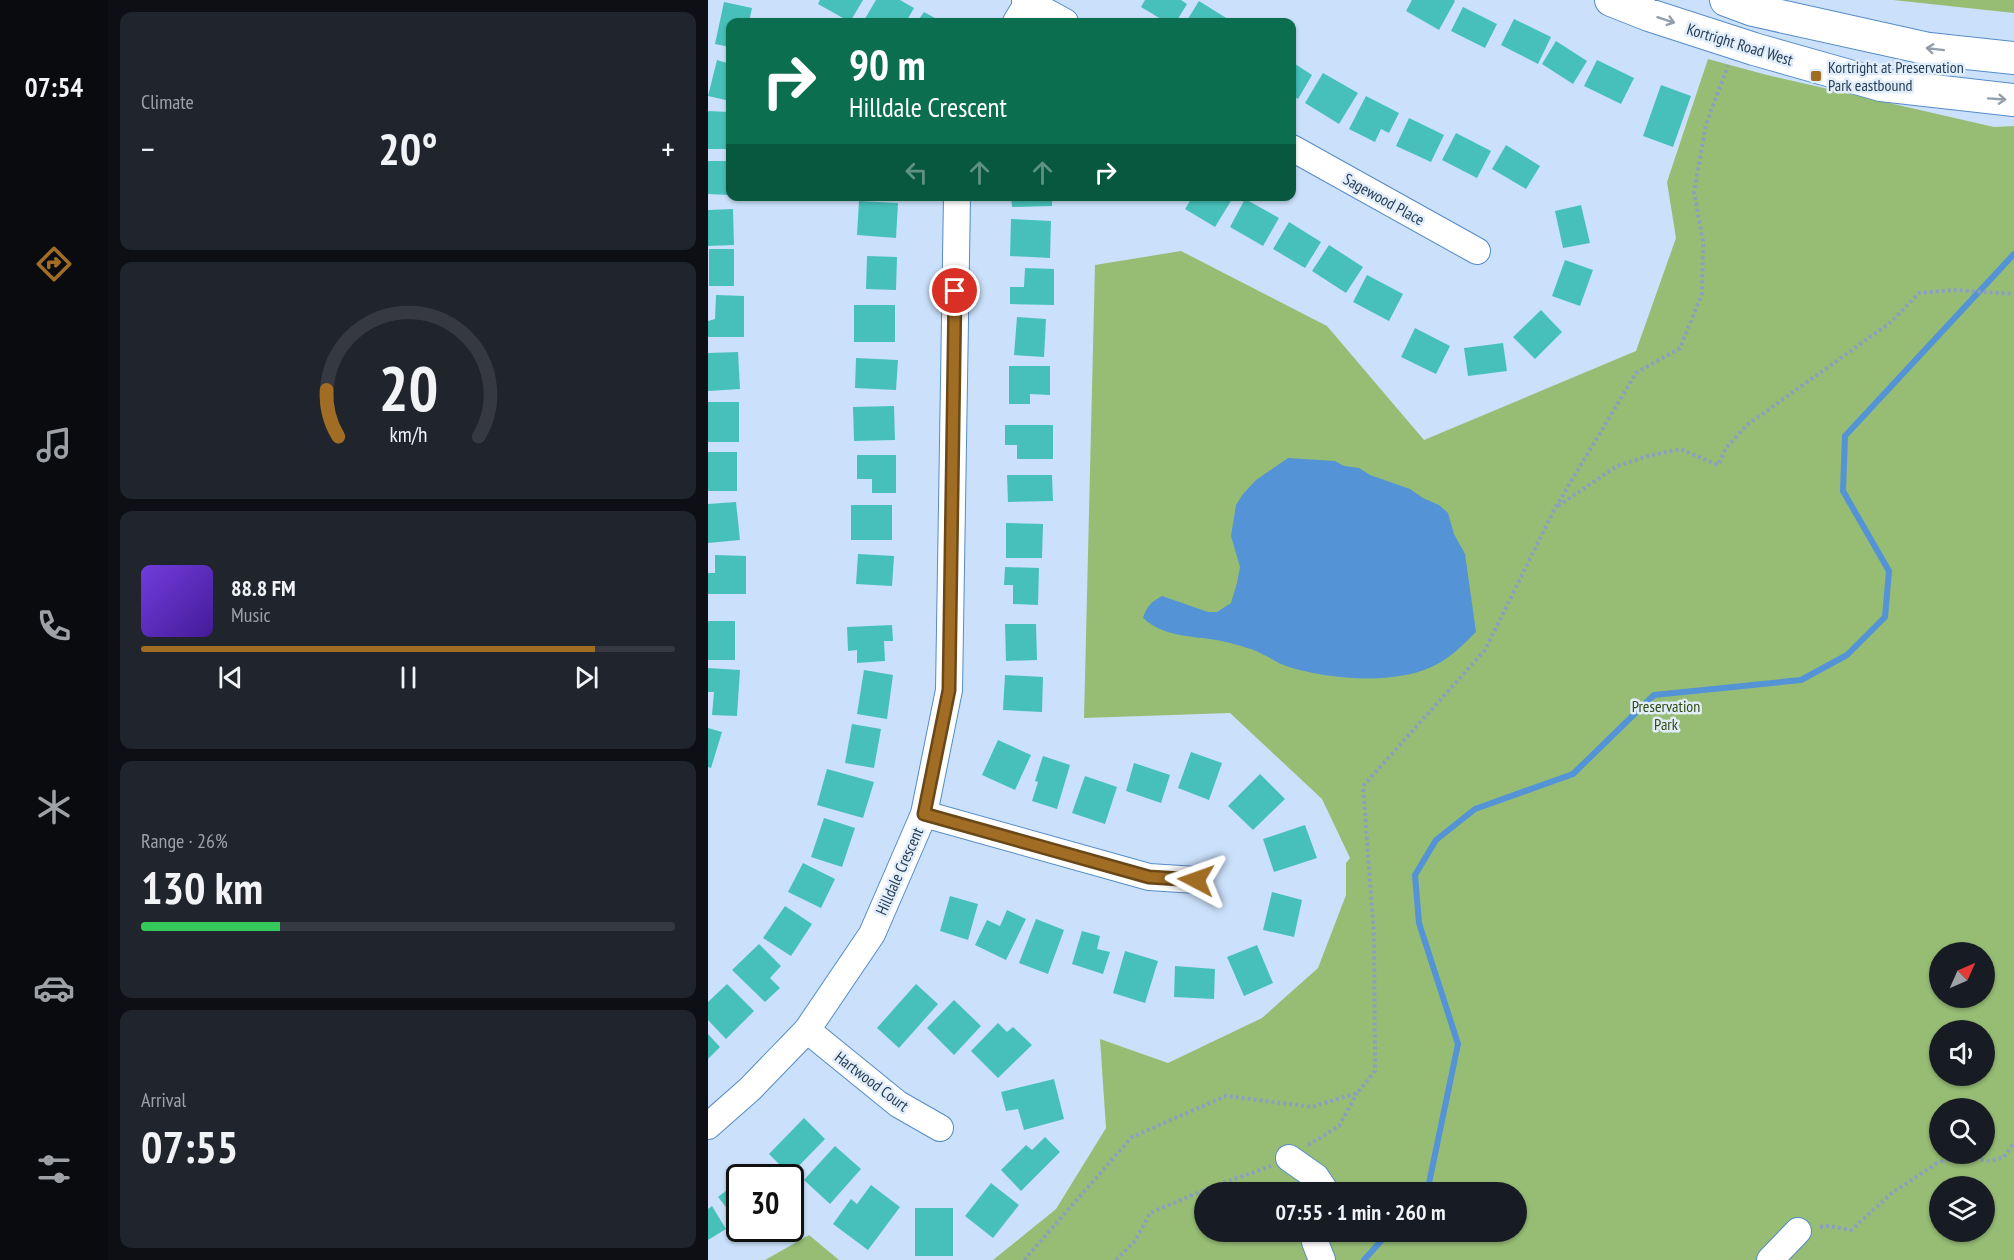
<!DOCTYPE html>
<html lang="en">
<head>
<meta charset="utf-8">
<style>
	:root { --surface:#171b24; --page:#20242c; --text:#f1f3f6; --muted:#9ea1a6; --line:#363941; --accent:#a16d24 }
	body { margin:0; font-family:"PT Sans Narrow",sans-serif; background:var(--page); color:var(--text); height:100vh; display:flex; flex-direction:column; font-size:22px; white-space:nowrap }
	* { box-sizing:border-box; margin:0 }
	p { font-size:20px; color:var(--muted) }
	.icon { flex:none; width:33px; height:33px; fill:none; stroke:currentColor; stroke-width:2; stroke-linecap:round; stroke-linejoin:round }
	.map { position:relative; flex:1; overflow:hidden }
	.drawer { display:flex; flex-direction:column; gap:12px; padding:12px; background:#0d0f14; width:600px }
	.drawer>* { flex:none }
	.banner { position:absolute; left:18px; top:18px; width:570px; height:183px; border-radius:12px; box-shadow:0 2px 4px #0004; background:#0b6e4f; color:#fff; overflow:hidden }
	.needle { width:39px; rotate:45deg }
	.controls { position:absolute; left:1221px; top:942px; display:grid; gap:12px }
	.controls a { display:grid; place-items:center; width:66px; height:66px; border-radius:50%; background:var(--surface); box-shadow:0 2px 4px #0004; font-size:30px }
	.speed { position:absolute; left:18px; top:1164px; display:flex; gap:12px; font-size:30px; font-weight:700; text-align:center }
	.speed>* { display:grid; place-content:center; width:78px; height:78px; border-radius:50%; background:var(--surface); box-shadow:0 2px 4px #0004; line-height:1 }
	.speed .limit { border:3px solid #111; border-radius:9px; background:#fff; color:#111 }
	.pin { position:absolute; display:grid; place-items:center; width:51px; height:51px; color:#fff; margin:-26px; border:3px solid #fff; border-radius:50%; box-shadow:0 2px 6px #0007 }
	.me { position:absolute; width:66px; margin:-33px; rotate:274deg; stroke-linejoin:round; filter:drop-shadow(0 0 4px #0008) }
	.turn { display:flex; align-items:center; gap:21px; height:126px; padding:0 24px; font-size:27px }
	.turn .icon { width:78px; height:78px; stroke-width:2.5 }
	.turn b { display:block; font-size:42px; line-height:51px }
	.lanes { display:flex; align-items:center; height:57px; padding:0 24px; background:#0003; justify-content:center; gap:30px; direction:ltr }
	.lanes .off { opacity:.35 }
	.big { font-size:45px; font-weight:700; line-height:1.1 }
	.drawer .card { flex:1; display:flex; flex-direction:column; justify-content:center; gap:9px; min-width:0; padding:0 21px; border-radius:12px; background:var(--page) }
	.drawer .dial { align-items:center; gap:0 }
	.dial svg { height:156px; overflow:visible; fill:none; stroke:var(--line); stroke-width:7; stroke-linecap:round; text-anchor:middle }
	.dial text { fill:var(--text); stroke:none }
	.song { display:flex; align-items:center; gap:18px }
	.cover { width:72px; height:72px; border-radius:9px; background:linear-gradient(135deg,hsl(260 70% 55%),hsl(260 70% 35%)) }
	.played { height:6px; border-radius:3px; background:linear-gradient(90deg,var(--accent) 85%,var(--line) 85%) }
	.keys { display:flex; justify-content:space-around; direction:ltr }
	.heat { display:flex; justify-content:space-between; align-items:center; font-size:33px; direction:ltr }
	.charge { height:9px; border-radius:4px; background:linear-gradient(90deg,#34c759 26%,var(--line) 0) }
	.trip { position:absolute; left:486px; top:1182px; width:333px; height:60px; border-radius:30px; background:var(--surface); box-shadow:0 2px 4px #0004; font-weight:700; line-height:60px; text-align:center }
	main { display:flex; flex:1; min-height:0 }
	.tab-bar { display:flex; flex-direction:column; width:108px; justify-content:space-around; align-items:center; background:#090b0e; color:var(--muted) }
	.tab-bar .icon { width:42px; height:42px }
	.tab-bar .on { color:var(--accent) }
	.tab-bar b { font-size:27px; color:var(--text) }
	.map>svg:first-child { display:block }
</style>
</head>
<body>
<main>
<nav class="tab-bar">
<b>07:54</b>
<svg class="icon on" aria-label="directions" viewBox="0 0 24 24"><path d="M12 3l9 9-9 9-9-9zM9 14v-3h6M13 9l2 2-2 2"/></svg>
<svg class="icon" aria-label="music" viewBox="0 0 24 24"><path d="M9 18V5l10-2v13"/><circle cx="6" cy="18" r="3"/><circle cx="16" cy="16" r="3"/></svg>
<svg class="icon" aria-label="phone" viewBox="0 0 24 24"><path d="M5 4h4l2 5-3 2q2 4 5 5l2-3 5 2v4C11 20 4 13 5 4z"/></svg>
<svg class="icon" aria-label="climate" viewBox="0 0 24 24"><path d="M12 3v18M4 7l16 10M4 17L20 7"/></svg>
<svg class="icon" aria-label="car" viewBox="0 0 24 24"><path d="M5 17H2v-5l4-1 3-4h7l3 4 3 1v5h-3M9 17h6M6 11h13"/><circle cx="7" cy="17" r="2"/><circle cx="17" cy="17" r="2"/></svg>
<svg class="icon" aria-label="filters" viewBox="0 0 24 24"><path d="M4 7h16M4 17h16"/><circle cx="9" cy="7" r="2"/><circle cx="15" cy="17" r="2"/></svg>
</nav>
<section class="drawer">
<div class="card"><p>Climate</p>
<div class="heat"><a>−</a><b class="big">20°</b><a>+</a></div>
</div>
<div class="card dial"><svg viewBox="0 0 100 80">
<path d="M14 69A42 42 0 1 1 86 69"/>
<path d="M14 69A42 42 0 0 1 8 45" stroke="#a16d24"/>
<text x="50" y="56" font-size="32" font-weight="700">20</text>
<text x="50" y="72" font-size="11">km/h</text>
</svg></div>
<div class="card">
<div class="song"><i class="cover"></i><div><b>88.8 FM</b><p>Music</p></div></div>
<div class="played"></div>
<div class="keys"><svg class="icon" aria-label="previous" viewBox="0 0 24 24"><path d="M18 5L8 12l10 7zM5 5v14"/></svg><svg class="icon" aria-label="pause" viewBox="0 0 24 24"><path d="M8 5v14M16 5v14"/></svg><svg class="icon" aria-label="next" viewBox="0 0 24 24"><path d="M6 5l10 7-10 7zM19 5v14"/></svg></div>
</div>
<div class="card"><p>Range · 26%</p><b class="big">130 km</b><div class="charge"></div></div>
<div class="card"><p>Arrival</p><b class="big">07:55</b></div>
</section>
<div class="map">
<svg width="1306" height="1260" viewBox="0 0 1306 1260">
	<rect width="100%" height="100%" fill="#cbe1fb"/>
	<!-- green -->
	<g fill="#97bd75" fill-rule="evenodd">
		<path d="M1185,0H1306V13Z"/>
		<path d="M1000,59L1059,75L1286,127L1306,126V1260H285L348,1209L398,1128L392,1039L460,1063L554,1018L610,968L638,895V863L642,858L614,799L522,713L376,718L387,265L473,251L619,326L716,440L928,351L968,238L959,182ZM1232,952H1276V998H1232ZM1232,1030H1276V1076H1232ZM1232,1108H1276V1154H1232ZM1232,1186H1276V1232H1232ZM496,1192H808V1232H496Z"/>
		<path d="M101,1235L131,1260H57Z"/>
	</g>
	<!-- water -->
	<path fill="#5393d6" d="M580,458L627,461L636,466L651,468L662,475L702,489L715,498L731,505L740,513L746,534L757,554L768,632C757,643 746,654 733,662C694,686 623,680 581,667C571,664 565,659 556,655C546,649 533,646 522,643C494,635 458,640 435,618C439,606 443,602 454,596L500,612H509L523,603L529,583L532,567L523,536L528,505L535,494L548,480Z"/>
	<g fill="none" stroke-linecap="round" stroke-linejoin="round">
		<!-- stream -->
		<g stroke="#5393d6" stroke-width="6">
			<path d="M716,1192L720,1188L750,1044L711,923L707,875L728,840L767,809L865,774L946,695L1093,680L1139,655L1177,617L1181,571L1135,491L1137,436L1306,254"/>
			<path d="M656,1260L681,1232"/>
		</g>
	</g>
	<!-- building -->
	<g fill="#47c0bb">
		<path d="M112,0H155L142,22L110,4Z"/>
		<path d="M168,0H192L206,8L198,22H155Z"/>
		<path d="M437,0H473L479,4L468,22H458L433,7Z"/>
		<path d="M704,0H746L747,1L731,30L698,11Z"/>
		<path d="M491,1L523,21L522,22H478Z"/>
		<path d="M16,2L44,8L41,22H22V47L7,44Z"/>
		<path d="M755,7L789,24L777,48L743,31Z"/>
		<path d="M216,12L234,22H209Z"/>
		<path d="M806,19L843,37L830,64L793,45Z"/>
		<path d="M848,41L879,61L865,84L834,64Z"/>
		<path d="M9,60L22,64V101L0,96Z"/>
		<path d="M889,60L926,78L913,104L876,86Z"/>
		<path d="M584,62L604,75L590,99L584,95Z"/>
		<path d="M615,73L650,93L631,124L597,103Z"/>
		<path d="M953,85L983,96L965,147L935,136Z"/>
		<path d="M658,96L691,113L681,133L673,129L667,142L641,129Z"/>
		<path d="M0,111L22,112V149H0Z"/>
		<path d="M701,118L736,135L723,162L688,146Z"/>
		<path d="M748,133L783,151L769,178L734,160Z"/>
		<path d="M798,145L832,166L818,189L784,169Z"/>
		<path d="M0,161H22V195L0,194Z"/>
		<path d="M303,196H344V206L304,207Z"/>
		<path d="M485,196H526L507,227L477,209Z"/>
		<path d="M537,199L571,218L555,246L522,227Z"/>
		<path d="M151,201L190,203L188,238L149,235Z"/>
		<path d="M873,205L882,243L855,248L847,211Z"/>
		<path d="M25,209L26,245L0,246V210Z"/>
		<path d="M303,219L343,221L342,258L302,256Z"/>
		<path d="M581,222L613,242L597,268L565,249Z"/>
		<path d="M621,245L655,267L638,293L604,271Z"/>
		<rect x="1" y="249" width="25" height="37"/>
		<path d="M159,256L189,257L188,290L158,289Z"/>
		<path d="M857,260L885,270L872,306L844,296Z"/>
		<path d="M317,268L346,269V305L302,304V287H316Z"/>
		<path d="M659,275L695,294L681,321L645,302Z"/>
		<path d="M8,295L36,296V337H0V321L7,319Z"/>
		<rect x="146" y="305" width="41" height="37"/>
		<path d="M833,310L854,332L827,359L805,337Z"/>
		<path d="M309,317L338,319L336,357L306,355Z"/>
		<path d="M707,328L742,346L728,374L693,357Z"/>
		<path d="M795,343L799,371L760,376L756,348Z"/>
		<path d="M30,352L32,389L0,391V353Z"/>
		<path d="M148,358L190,360L188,390L147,388Z"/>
		<path d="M301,366H342V395L322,394V404H301Z"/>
		<rect x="0" y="402" width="31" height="40"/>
		<path d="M186,406L187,440L146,441L145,407Z"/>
		<path d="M297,425H345V459H309V445H297Z"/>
		<rect x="0" y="452" width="29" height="39"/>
		<path d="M149,455H188V493H164V479H149Z"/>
		<path d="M299,475H344L345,501L300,502Z"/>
		<path d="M28,502L32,540L0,543V504Z"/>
		<rect x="143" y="505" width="41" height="35"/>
		<path d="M298,523L335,524L334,558H298Z"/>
		<path d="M150,554L186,556L184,586L148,584Z"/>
		<path d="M7,555L38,556V594H0V573H7Z"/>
		<path d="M297,567L331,568L330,605L305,604V585H296Z"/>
		<rect x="0" y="621" width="27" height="39"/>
		<path d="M297,624H328L329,660L298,661Z"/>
		<path d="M184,625L185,641H176L177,661L149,663V650L140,651L139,627Z"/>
		<path d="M0,668L32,670L29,716L4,715L6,692H0Z"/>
		<path d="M156,670L185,675L179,719L149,714Z"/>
		<path d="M297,675L335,677L334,712L295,710Z"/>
		<path d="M144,724L173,729L166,768L137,763Z"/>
		<path d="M0,728L14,732L3,768L0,767Z"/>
		<path d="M290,740L323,755L307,790L274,775Z"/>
		<path d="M483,752L514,763L501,800L470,788Z"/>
		<path d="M335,756L362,765L349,809L324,801L330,782L327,781Z"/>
		<path d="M426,763L462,775L453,803L418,791Z"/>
		<path d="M119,769L166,782L155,818L109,805Z"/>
		<path d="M552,774L577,799L545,830L520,806Z"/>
		<path d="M377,776L409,787L397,824L364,813Z"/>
		<path d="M116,818L147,828L134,867L103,857Z"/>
		<path d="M597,825L609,858L566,872L555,839Z"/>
		<path d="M95,863L127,879L113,908L80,892Z"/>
		<path d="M564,892L594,900L586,937L555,930Z"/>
		<path d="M242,896L270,904L260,940L232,931Z"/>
		<path d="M77,906L104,924L83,956L55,938Z"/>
		<path d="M299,910L318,919L298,960L267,945L279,920L292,926Z"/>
		<path d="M328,919L356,930L340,974L311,963Z"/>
		<path d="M374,931L392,936L389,949L402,952L395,974L364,964Z"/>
		<path d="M51,944L73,966L62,978L72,988L57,1002L24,970Z"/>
		<path d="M549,945L565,983L536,996L519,957Z"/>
		<path d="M417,951L450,961L437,1003L405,993Z"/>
		<path d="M467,966L507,969L506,999L466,997Z"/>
		<path d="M19,984L46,1011L18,1039L0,1020V1002Z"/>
		<path d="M208,984L230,1004L191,1048L169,1028Z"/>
		<path d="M246,1000L273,1026L246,1055L219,1028Z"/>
		<path d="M290,1023L299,1032L305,1027L324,1045L290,1078L263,1051Z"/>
		<path d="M0,1034L12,1047L0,1059Z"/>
		<path d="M346,1079L356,1119L316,1130L310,1109L298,1111L293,1092Z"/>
		<path d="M96,1118L117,1139L82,1175L61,1154Z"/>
		<path d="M337,1137L352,1152L313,1191L293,1170L318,1145L324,1150Z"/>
		<path d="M127,1146L153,1169L122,1204L96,1180Z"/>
		<path d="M32,1180V1219L29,1221L10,1197Z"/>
		<path d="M283,1183L311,1205L285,1238L257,1216Z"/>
		<path d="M163,1185L192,1207L160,1250L125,1224L143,1199L149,1204Z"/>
		<path d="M4,1206L18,1229L0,1240V1209Z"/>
		<rect x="207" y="1208" width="38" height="48"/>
	</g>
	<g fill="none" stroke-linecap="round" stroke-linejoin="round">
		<defs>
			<g id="minor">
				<path d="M317,0L357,22"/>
				<path d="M308,22L320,2"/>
				<path d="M584,148L769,251"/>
				<path d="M216,814L441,877L488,880"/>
				<path d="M99,1030L190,1104L232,1128"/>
				<path d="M0,1126L42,1089L99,1030L164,934L216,814L241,690L249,196"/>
				<path d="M581,1158L608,1177L618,1192"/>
				<path d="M609,1232L607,1242L614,1260"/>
				<path d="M1062,1260L1090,1231"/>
			</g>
			<g id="tertiary">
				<path d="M903,0L941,15L1046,49L1173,85L1306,100"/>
				<path d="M1018,0L1045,10L1221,49L1306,58"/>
			</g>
		</defs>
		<!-- minor casing -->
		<use href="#minor" stroke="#558cc7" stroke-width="28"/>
		<!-- tertiary casing -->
		<use href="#tertiary" stroke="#558cc7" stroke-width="34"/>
		<!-- path -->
		<g stroke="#8ba1bb" stroke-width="4" stroke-dasharray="3 3" stroke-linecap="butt">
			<path d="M850,506L909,466L940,456L972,449L1010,465L1018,448L1039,425L1183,322L1211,293L1247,290L1306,294"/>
			<path d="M600,1145L631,1126L649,1093"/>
			<path d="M1112,1227L1119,1226L1143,1230L1184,1193L1229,1163L1249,1156L1283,1161L1296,1157L1306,1143"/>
			<path d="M316,1260L424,1137L518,1096L604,1107L649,1093L667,1071L666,936L655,786L777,650L847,508L928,373L972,348L994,294L995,242L986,192L998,124L1020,66"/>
			<path d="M408,1260L427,1241L442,1213L501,1188L563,1166"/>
		</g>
		<!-- minor -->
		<use href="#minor" stroke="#fff" stroke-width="26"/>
		<!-- tertiary -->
		<use href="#tertiary" stroke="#fff" stroke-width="32"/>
	</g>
	<!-- one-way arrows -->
	<defs><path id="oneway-shaft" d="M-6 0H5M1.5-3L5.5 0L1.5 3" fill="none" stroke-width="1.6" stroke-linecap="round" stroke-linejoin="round" transform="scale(1.5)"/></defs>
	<g stroke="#929eaa">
		<use href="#oneway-shaft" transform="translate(958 20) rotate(18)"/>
		<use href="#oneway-shaft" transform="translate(1227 49) rotate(-173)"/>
		<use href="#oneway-shaft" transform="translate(1289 99) rotate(4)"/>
	</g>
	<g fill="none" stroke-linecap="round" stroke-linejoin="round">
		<defs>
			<path id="route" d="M247,291L241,690L216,814L441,877L488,880"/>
		</defs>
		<!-- route casing -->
		<use href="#route" stroke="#694717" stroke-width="15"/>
		<!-- route -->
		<use href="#route" stroke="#a16d24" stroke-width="10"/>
	</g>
	<!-- markers -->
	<rect fill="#a16d24" stroke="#e2edfa" stroke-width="2" x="1102" y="70" width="12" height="12" rx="3"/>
	<g text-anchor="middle" stroke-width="5" stroke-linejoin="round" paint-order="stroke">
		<!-- street labels -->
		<g font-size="16" fill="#263d56" stroke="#e2edfa">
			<text transform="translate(1032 44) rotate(17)" y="6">Kortright Road West</text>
			<text transform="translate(676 199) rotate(29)" y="6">Sagewood Place</text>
			<text transform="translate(191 871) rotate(-66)" y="6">Hilldale Crescent</text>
			<text transform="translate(164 1081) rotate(37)" y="6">Hartwood Court</text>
		</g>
		<!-- poi labels -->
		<g font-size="16" fill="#263d56" stroke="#e2edfa" text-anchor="start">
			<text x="1120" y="73">Kortright at Preservation<tspan x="1120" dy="18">Park eastbound</tspan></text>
		</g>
		<!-- park labels -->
		<g font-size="16" fill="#2f4a0f" stroke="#e2edfa">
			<text x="958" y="712">Preservation<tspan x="958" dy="18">Park</tspan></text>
		</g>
	</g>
</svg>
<div class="controls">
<a><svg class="needle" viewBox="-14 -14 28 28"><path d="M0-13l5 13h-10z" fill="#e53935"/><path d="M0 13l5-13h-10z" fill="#9ea1a6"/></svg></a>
<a><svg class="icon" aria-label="sound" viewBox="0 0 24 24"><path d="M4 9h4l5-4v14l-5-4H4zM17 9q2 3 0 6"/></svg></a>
<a><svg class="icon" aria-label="search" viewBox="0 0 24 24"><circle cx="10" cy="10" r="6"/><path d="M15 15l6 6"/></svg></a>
<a><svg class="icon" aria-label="layers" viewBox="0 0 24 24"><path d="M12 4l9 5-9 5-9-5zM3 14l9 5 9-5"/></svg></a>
</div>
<div class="speed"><div class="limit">30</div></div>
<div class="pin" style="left:247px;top:291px;background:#d93025"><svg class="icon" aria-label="arrive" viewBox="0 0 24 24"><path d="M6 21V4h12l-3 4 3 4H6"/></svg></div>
<svg class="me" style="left:488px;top:880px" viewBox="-20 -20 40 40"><path d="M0-17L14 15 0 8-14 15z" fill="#a16d24" stroke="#fff" stroke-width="4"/></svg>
<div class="trip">07:55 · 1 min · 260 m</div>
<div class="banner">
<div class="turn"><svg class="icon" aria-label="right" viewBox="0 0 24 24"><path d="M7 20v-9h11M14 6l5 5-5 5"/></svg><div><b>90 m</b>Hilldale Crescent</div></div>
<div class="lanes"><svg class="icon off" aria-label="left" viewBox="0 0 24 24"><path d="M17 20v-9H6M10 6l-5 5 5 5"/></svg><svg class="icon off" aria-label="ahead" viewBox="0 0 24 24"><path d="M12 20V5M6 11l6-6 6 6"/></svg><svg class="icon off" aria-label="ahead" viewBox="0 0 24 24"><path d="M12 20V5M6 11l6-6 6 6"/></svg><svg class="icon" aria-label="right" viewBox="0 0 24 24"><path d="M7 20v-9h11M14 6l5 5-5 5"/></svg></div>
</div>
</div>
</main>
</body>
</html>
